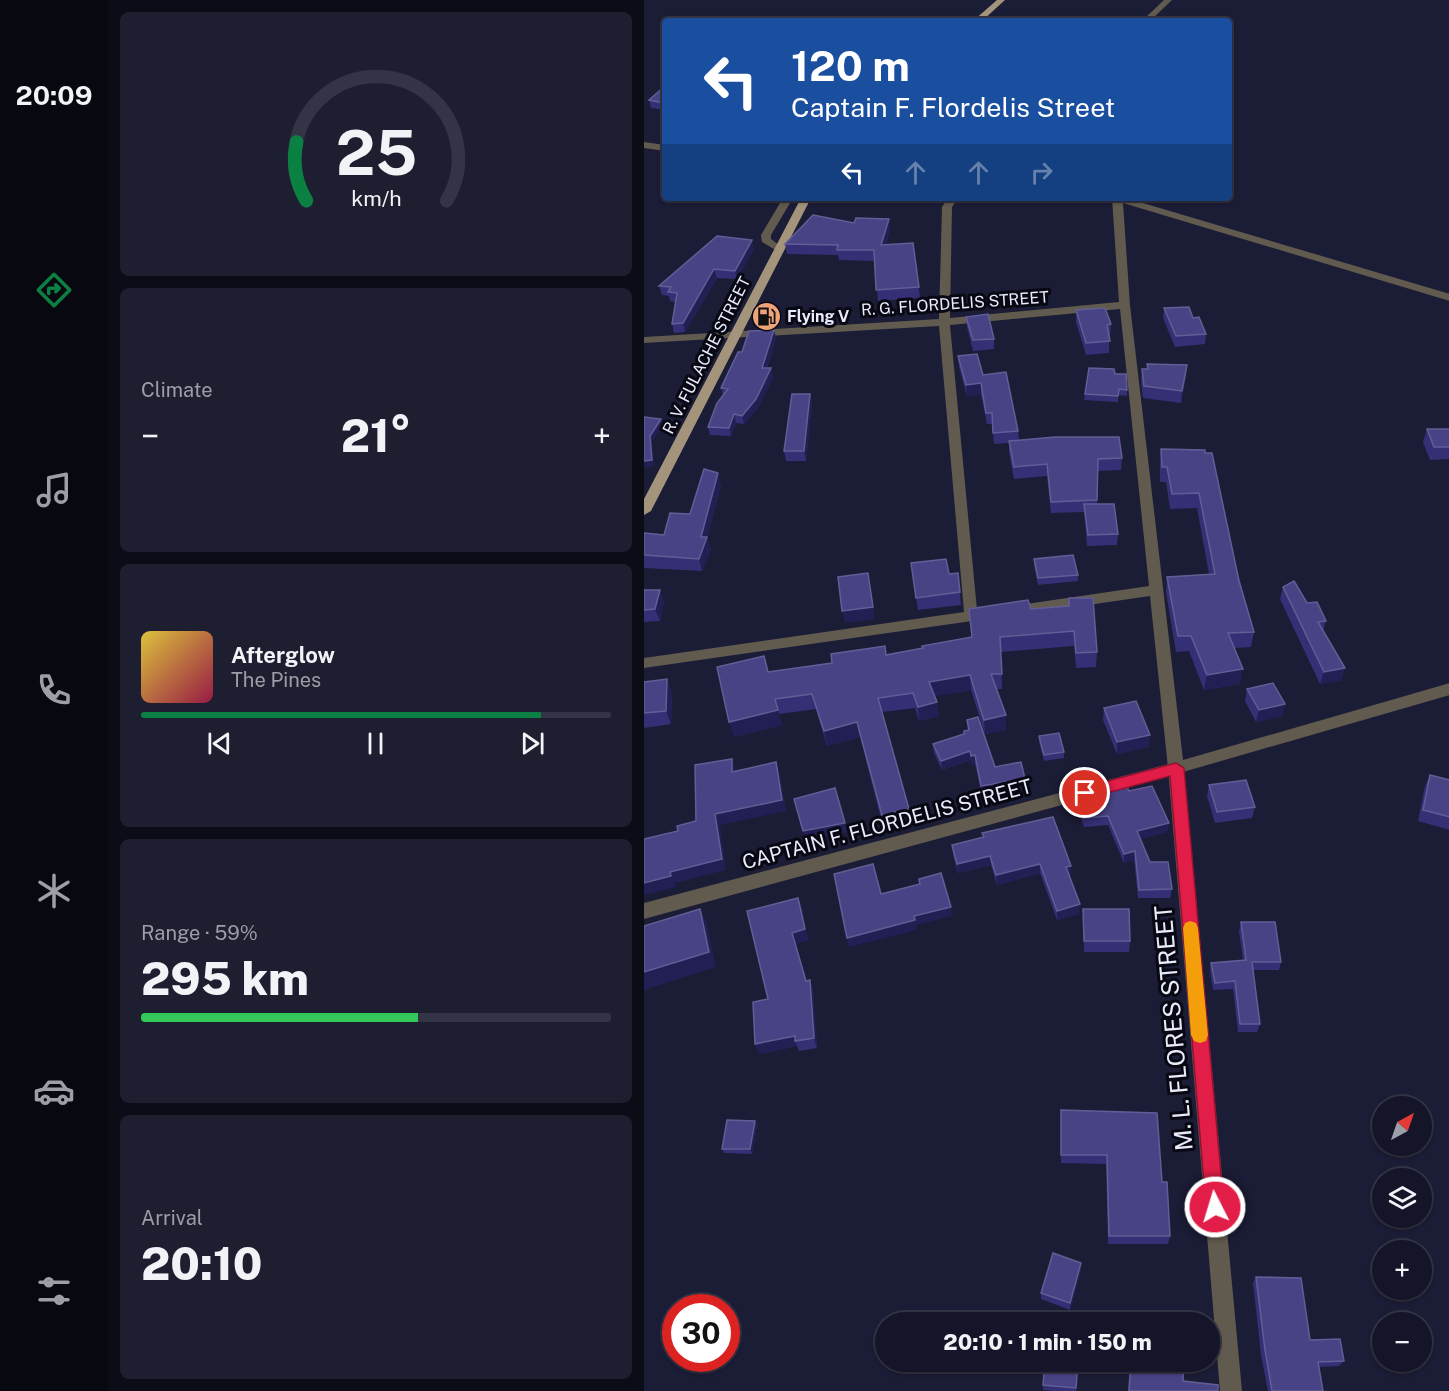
<!DOCTYPE html>
<html lang="en">
<head>
<meta charset="utf-8">
<style>
	:root { --surface:#141528; --page:#1d1e30; --text:#f1f3f6; --muted:#9d9fa8; --line:#333445; --accent:#0b8043 }
	body { margin:0; font-family:"Public Sans",sans-serif; background:var(--page); color:var(--text); height:100vh; display:flex; flex-direction:column; font-size:22px; white-space:nowrap }
	* { box-sizing:border-box; margin:0 }
	p { font-size:20px; color:var(--muted) }
	.icon { flex:none; width:33px; height:33px; fill:none; stroke:currentColor; stroke-width:2; stroke-linecap:round; stroke-linejoin:round }
	.map { position:relative; flex:1; overflow:hidden }
	.details { display:flex; flex-direction:column; gap:12px; padding:12px; background:#0b0c16; width:536px }
	.details>* { flex:none }
	.hud { position:absolute; left:18px; top:18px; width:570px; height:183px; border-radius:6px; box-shadow:0 2px 4px #0004,0 0 0 2px var(--line); background:#1a4fa0; color:#fff; overflow:hidden }
	.needle { width:39px; rotate:40deg }
	.tools { position:absolute; left:728px; top:1096px; display:grid; gap:12px }
	.tools a { display:grid; place-items:center; width:60px; height:60px; border-radius:50%; background:var(--surface); box-shadow:0 2px 4px #0004,0 0 0 2px var(--line); font-size:30px }
	.speed { position:absolute; left:18px; top:1294px; display:flex; gap:12px; font-size:30px; font-weight:700; text-align:center }
	.speed>* { display:grid; place-content:center; width:78px; height:78px; border-radius:50%; background:var(--surface); box-shadow:0 2px 4px #0004,0 0 0 2px var(--line); line-height:1 }
	.speed .limit { border:9px solid #d22; background:#fff; color:#111 }
	.pin { position:absolute; display:grid; place-items:center; width:51px; height:51px; color:#fff; margin:-26px; border:3px solid #fff; border-radius:50%; box-shadow:0 2px 6px #0007 }
	.me { position:absolute; width:66px; margin:-33px; rotate:355deg; stroke-linejoin:round; filter:drop-shadow(0 0 4px #0008) }
	.turn { display:flex; align-items:center; gap:21px; height:126px; padding:0 30px; font-size:27px }
	.turn .icon { width:78px; height:78px; stroke-width:2.5 }
	.turn b { display:block; font-size:42px; line-height:51px }
	.lanes { display:flex; align-items:center; height:57px; padding:0 30px; background:#0003; justify-content:center; gap:30px; direction:ltr }
	.lanes .off { opacity:.35 }
	.big { font-size:45px; font-weight:800; line-height:1.1 }
	.details .card { flex:1; display:flex; flex-direction:column; justify-content:center; gap:9px; min-width:0; padding:0 21px; border-radius:9px; background:var(--page) }
	.details .dial { align-items:center; gap:0 }
	.dial svg { height:156px; overflow:visible; fill:none; stroke:var(--line); stroke-width:7; stroke-linecap:round; text-anchor:middle }
	.dial text { fill:var(--text); stroke:none }
	.song { display:flex; align-items:center; gap:18px }
	.cover { width:72px; height:72px; border-radius:9px; background:linear-gradient(135deg,hsl(50 70% 55%),hsl(340 70% 35%)) }
	.played { height:6px; border-radius:3px; background:linear-gradient(90deg,var(--accent) 85%,var(--line) 85%) }
	.keys { display:flex; justify-content:space-around; direction:ltr }
	.heat { display:flex; justify-content:space-between; align-items:center; font-size:33px; direction:ltr }
	.charge { height:9px; border-radius:4px; background:linear-gradient(90deg,#34c759 59%,var(--line) 0) }
	.trip { position:absolute; left:231px; top:1312px; width:345px; height:60px; border-radius:30px; background:var(--surface); box-shadow:0 2px 4px #0004,0 0 0 2px var(--line); font-weight:800; line-height:60px; text-align:center }
	main { display:flex; flex:1; min-height:0 }
	.tabs { display:flex; flex-direction:column; width:108px; justify-content:space-around; align-items:center; background:#080810; color:var(--muted) }
	.tabs .icon { width:42px; height:42px }
	.tabs .active { color:var(--accent) }
	.tabs b { font-size:27px; color:var(--text) }
	.map>svg:first-child { display:block }
</style>
</head>
<body>
<main>
<nav class="tabs">
<b>20:09</b>
<svg class="icon active" aria-label="directions" viewBox="0 0 24 24"><path d="M12 3l9 9-9 9-9-9zM9 14v-3h6M13 9l2 2-2 2"/></svg>
<svg class="icon" aria-label="music" viewBox="0 0 24 24"><path d="M9 18V5l10-2v13"/><circle cx="6" cy="18" r="3"/><circle cx="16" cy="16" r="3"/></svg>
<svg class="icon" aria-label="phone" viewBox="0 0 24 24"><path d="M5 4h4l2 5-3 2q2 4 5 5l2-3 5 2v4C11 20 4 13 5 4z"/></svg>
<svg class="icon" aria-label="climate" viewBox="0 0 24 24"><path d="M12 3v18M4 7l16 10M4 17L20 7"/></svg>
<svg class="icon" aria-label="car" viewBox="0 0 24 24"><path d="M5 17H2v-5l4-1 3-4h7l3 4 3 1v5h-3M9 17h6M6 11h13"/><circle cx="7" cy="17" r="2"/><circle cx="17" cy="17" r="2"/></svg>
<svg class="icon" aria-label="filters" viewBox="0 0 24 24"><path d="M4 7h16M4 17h16"/><circle cx="9" cy="7" r="2"/><circle cx="15" cy="17" r="2"/></svg>
</nav>
<section class="details">
<div class="card dial"><svg viewBox="0 0 100 80">
<path d="M14 69A42 42 0 1 1 86 69"/>
<path d="M14 69A42 42 0 0 1 9 39" stroke="#0b8043"/>
<text x="50" y="56" font-size="32" font-weight="700">25</text>
<text x="50" y="72" font-size="11">km/h</text>
</svg></div>
<div class="card"><p>Climate</p>
<div class="heat"><a>−</a><b class="big">21°</b><a>+</a></div>
</div>
<div class="card">
<div class="song"><i class="cover"></i><div><b>Afterglow</b><p>The Pines</p></div></div>
<div class="played"></div>
<div class="keys"><svg class="icon" aria-label="previous" viewBox="0 0 24 24"><path d="M18 5L8 12l10 7zM5 5v14"/></svg><svg class="icon" aria-label="pause" viewBox="0 0 24 24"><path d="M8 5v14M16 5v14"/></svg><svg class="icon" aria-label="next" viewBox="0 0 24 24"><path d="M6 5l10 7-10 7zM19 5v14"/></svg></div>
</div>
<div class="card"><p>Range · 59%</p><b class="big">295 km</b><div class="charge"></div></div>
<div class="card"><p>Arrival</p><b class="big">20:10</b></div>
</section>
<div class="map">
<svg width="806" height="1391" viewBox="0 0 806 1391">
	<rect width="100%" height="100%" fill="#1b1c35"/>
	<g fill="none" stroke-linecap="round" stroke-linejoin="round">
		<!-- minor -->
		<g fill="#615a4e" fill-rule="evenodd">
			<path d="M520,0H528L506,21H498Z"/>
			<path d="M304,198H314L308,207L306,318L475,302L468,198H482L806,294V301L479,203L486,305L540,768L598,1391H576L524,768L506,596L368,616L361,611L368,606L505,586L476,309L306,325L333,610H349L351,614L349,618L0,668V658L320,612L295,326L0,343V337L295,319L298,207Z"/>
		</g>
		<!-- tertiary -->
		<g fill="#615a4e" fill-rule="evenodd">
			<path d="M0,142L21,145V151L0,148Z"/>
			<path d="M139,198H149L127,235V239L140,249L135,252L118,242L117,235Z"/>
			<path d="M806,683V695L532,774L0,919V903L532,762Z"/>
		</g>
		<!-- primary -->
		<g fill="#a4947c" fill-rule="evenodd">
			<path d="M353,0H361L338,21H329Z"/>
			<path d="M157,198H167L7,511L0,515V499Z"/>
		</g>
	</g>
	<!-- wall -->
	<g fill="#352f75">
		<path d="M21,86V110L7,108L5,100Z"/>
		<path d="M246,229L242,245L275,287L276,298L234,301L231,261L195,260L194,255L143,254L141,244Z"/>
		<path d="M110,249L93,279L73,278L41,332L30,333L28,324L32,302L26,301L25,296L18,295L15,286Z"/>
		<path d="M520,308L549,318L562,334L561,344L531,347L519,318Z"/>
		<path d="M432,310L467,324L466,337H465V353L442,355L432,322Z"/>
		<path d="M322,317L350,339V349L329,351L323,327Z"/>
		<path d="M132,338L123,368H127L129,377L114,408L100,424L92,423L87,436L66,435L64,427L79,396L77,388L98,352Z"/>
		<path d="M314,356L339,375L374,431L375,440L478,458L477,470L454,471L453,504L474,534L473,545L443,546L440,512L407,513L403,476L370,479L365,453V443L350,444L348,424H343L337,395L323,396L315,367Z"/>
		<path d="M503,364L542,377L537,403L499,398L497,381L498,369H503Z"/>
		<path d="M471,374L483,390V396L474,395V402L440,400L441,394Z"/>
		<path d="M166,394L168,403L162,461H142L140,451Z"/>
		<path d="M783,429H806V459L786,460L779,442Z"/>
		<path d="M517,449L561,453L610,632L607,647L590,648L596,684L560,690L545,651L532,652L522,592L523,577L565,574L553,508L526,509L522,482H516V464Z"/>
		<path d="M77,485L63,538L67,549L58,571L0,568V533L20,535L46,514Z"/>
		<path d="M390,559L434,575V581L394,585L390,565Z"/>
		<path d="M267,563L305,574L314,573L317,605L274,610Z"/>
		<path d="M639,587L663,603L682,621L679,631L698,680L676,684L636,599Z"/>
		<path d="M0,590L20,602L16,621L0,622Z"/>
		<path d="M425,606L453,652L452,667L432,668L430,646L357,652L358,689H353L362,730L341,734L327,690L291,696L295,716L275,721L271,708L238,712L267,823L240,830L216,737L183,746L172,709L135,714L138,725L90,737L124,672L188,663L279,648L327,637L387,609Z"/>
		<path d="M23,679L28,693L27,724L0,728V682Z"/>
		<path d="M603,689L641,704L638,716L612,722L601,701Z"/>
		<path d="M460,708L505,747L473,754L459,720Z"/>
		<path d="M323,720L351,767L381,779L382,787L338,795L331,764L328,765L327,760L298,770L290,753L289,744L320,734L324,730Z"/>
		<path d="M395,736L420,752V758L400,761L395,742Z"/>
		<path d="M786,775L806,780V830L774,821L781,786Z"/>
		<path d="M565,785L611,807L608,818L571,823L563,796Z"/>
		<path d="M460,791H485L525,823L523,832L496,839L506,862L528,889L526,898H494L490,860L480,863L464,825L440,827L432,806L433,797Z"/>
		<path d="M338,833L427,866V875L425,876L435,914L413,920L396,873L353,885L347,865L314,873L309,855L308,845L339,837Z"/>
		<path d="M154,898L158,909L164,940L152,943L162,981L166,980L169,991L173,1048L155,1051L153,1046L116,1054L111,1044Z"/>
		<path d="M439,909L486,941L485,952H440Z"/>
		<path d="M597,922L637,962L635,970H609L616,1024L613,1032H594L589,989L569,990L566,971L567,963L599,960L595,931Z"/>
		<path d="M417,1110L518,1182L526,1236L524,1244H464L462,1164L417,1163Z"/>
		<path d="M111,1121L113,1125L108,1154L80,1153L78,1149Z"/>
		<path d="M437,1270L426,1310L397,1299V1293Z"/>
		<path d="M612,1277L666,1340L700,1361L695,1366L675,1367L679,1391H624L617,1355L609,1283Z"/>
		<path d="M434,1362L432,1391H409L399,1390V1385Z"/>
		<path d="M486,1362H540L539,1381L574,1391H484Z"/>
	</g>
	<!-- shaded-wall -->
	<g fill="#221f55">
		<path d="M245,219L246,229L239,255L237,245Z"/>
		<path d="M108,240L110,249L93,279L91,271Z"/>
		<path d="M70,269L73,278L41,332L39,323Z"/>
		<path d="M130,330L132,338L120,376L118,368Z"/>
		<path d="M543,365L542,377L537,403L538,391Z"/>
		<path d="M127,368L129,377L114,408L100,424L98,416Z"/>
		<path d="M337,383V395L323,396L322,385Z"/>
		<path d="M166,394L168,403L162,461L160,451Z"/>
		<path d="M90,414L92,423L87,436L85,428Z"/>
		<path d="M17,419L19,426L8,442L10,466L0,468V461L6,436Z"/>
		<path d="M74,473L77,485L63,538L67,549L58,571L55,559L57,537Z"/>
		<path d="M16,590L20,602L16,621L11,609Z"/>
		<path d="M229,607L231,619L201,623L198,611Z"/>
		<path d="M701,668L698,680L676,684L680,672Z"/>
		<path d="M599,669L596,684L560,690L563,675Z"/>
		<path d="M326,675L327,690L287,697L285,682Z"/>
		<path d="M23,679L28,693L27,724L22,711Z"/>
		<path d="M131,699L138,725L90,737L85,722Z"/>
		<path d="M293,702L295,716L275,721L274,707Z"/>
		<path d="M641,704L638,716L612,722L615,710Z"/>
		<path d="M362,715V730L341,734L340,720Z"/>
		<path d="M213,722L216,737L183,746L180,731Z"/>
		<path d="M506,735L505,747L473,754V742Z"/>
		<path d="M326,751L327,760L298,770L297,761Z"/>
		<path d="M331,755V764L328,765L327,756Z"/>
		<path d="M88,759L92,771L88,772Z"/>
		<path d="M132,762L136,774L142,811L76,825L82,870L31,883L32,887L0,895V883L26,872L71,814Z"/>
		<path d="M381,779L382,787L338,795L337,786Z"/>
		<path d="M265,809L267,823L240,830L238,815Z"/>
		<path d="M201,823L203,832L161,840L159,831Z"/>
		<path d="M525,823L523,832L492,840L493,831Z"/>
		<path d="M491,851L490,860L480,863V854Z"/>
		<path d="M346,856L347,865L314,873L313,864Z"/>
		<path d="M396,864V873L353,885L352,875Z"/>
		<path d="M427,866V875L422,876V867Z"/>
		<path d="M154,898L158,909L164,940L152,943L165,991L148,933Z"/>
		<path d="M436,904L435,914L413,920V911Z"/>
		<path d="M307,907L308,916L272,925L273,930L205,947L203,938L270,916Z"/>
		<path d="M56,909L63,924L72,967L0,990V972Z"/>
		<path d="M166,980L169,991L173,1048L170,1038Z"/>
		<path d="M151,1036V1041L153,1046L116,1054L111,1044Z"/>
		<path d="M111,1121L113,1125L108,1154L106,1149Z"/>
		<path d="M437,1263V1270L426,1310V1303Z"/>
	</g>
	<!-- building -->
	<g fill="#484384" stroke="#615e96" stroke-width="1.5">
		<path d="M21,86V103L5,100Z"/>
		<path d="M169,215L210,223L212,218L245,219L237,245L269,243L275,287L232,290L230,250H193L194,245L141,244Z"/>
		<path d="M73,236L108,240L91,271L70,269L39,323L28,324L33,293L24,292L27,287L15,286Z"/>
		<path d="M545,307L549,318L555,317L562,334L532,336L520,308Z"/>
		<path d="M461,308L467,324L463,325L466,341L442,343L432,310Z"/>
		<path d="M344,314L350,339L329,340L322,317Z"/>
		<path d="M130,330L118,368H127L112,399L98,416L90,414L85,428L64,427L73,403L84,389L77,388L94,352H98L105,331Z"/>
		<path d="M333,354L339,375L362,372L374,431L349,433L348,413H342L337,383L322,385L314,356Z"/>
		<path d="M503,364L543,365L538,391L500,386L498,369H504Z"/>
		<path d="M445,368L470,369L471,374H482L483,390L475,389L474,396L441,394Z"/>
		<path d="M148,394H166L160,451H140Z"/>
		<path d="M0,417L17,419L6,436L8,460L0,461Z"/>
		<path d="M783,429H806V447H790Z"/>
		<path d="M411,437H475L478,458L454,459L453,500L407,502L403,464L370,467L365,441Z"/>
		<path d="M517,449L561,450V453H568L595,581L610,632L584,633L599,669L563,675L547,636H534L523,577L571,574L555,493L528,494L523,467H518Z"/>
		<path d="M60,469L74,473L57,537H63L55,559L0,555V533L20,535L26,513L46,514Z"/>
		<path d="M440,504H470L474,534L444,535Z"/>
		<path d="M429,555L434,575L394,578L390,559Z"/>
		<path d="M302,559L305,574L314,573L316,592L272,598L267,563Z"/>
		<path d="M224,573L229,607L198,611L194,577Z"/>
		<path d="M650,581L663,603L673,602L682,621L674,622L701,668L680,672L639,587Z"/>
		<path d="M0,590H16L11,609L0,610Z"/>
		<path d="M425,598H449L453,652L432,653L430,631L356,637L358,674H347L362,715L340,720L326,675L285,682L293,702L274,707L269,693L234,698L265,809L238,815L213,722L180,731L168,694L131,699L134,710L85,722L73,667L120,656L124,672L188,663L187,654L241,646L242,655L279,648L278,646L328,637L325,609L384,600L387,609L425,606Z"/>
		<path d="M23,679L22,711L0,713V682Z"/>
		<path d="M629,683L641,704L615,710L603,689Z"/>
		<path d="M492,701L506,735L473,742L460,708Z"/>
		<path d="M334,717L351,767L377,762L381,779L337,786L331,755L327,756L326,751L297,761L289,744L320,734V731L325,730L323,720Z"/>
		<path d="M415,733L420,752L400,755L395,736Z"/>
		<path d="M88,759V772L132,762L138,800L71,814L78,859L26,872L27,876L0,883V839L34,831L33,826L52,821L51,765Z"/>
		<path d="M786,775L806,780V817L779,810Z"/>
		<path d="M602,780L611,807L573,812L565,785Z"/>
		<path d="M482,785L485,791L508,786L525,823L493,831L506,862H524L528,889L495,890L491,851L480,854L464,816L440,818L433,797L458,787L460,791Z"/>
		<path d="M191,788L201,823L159,831L150,799Z"/>
		<path d="M409,817L427,866L422,867L436,904L413,911L396,864L352,875L346,856L313,864L308,845L340,837L338,833Z"/>
		<path d="M229,864L237,894L276,884L275,879L297,873L307,907L270,916L271,920L203,938L190,874Z"/>
		<path d="M154,898L161,929L148,933L162,981L166,980L170,1038L151,1041V1036L111,1044L109,1002L124,999L103,911Z"/>
		<path d="M56,909L65,952L0,972V926Z"/>
		<path d="M439,909H485L486,941H440Z"/>
		<path d="M597,922H631L637,962H608L616,1024H596L591,981L571,983L567,963L602,960Z"/>
		<path d="M417,1110L513,1113L518,1182H523L526,1236H465L463,1155H417Z"/>
		<path d="M83,1120L111,1121L106,1149H78Z"/>
		<path d="M409,1253L437,1263L426,1303L397,1293Z"/>
		<path d="M612,1277L657,1278L666,1340L696,1339L700,1361L674,1362L679,1391H628L621,1350Z"/>
		<path d="M489,1319L531,1323H489Z"/>
		<path d="M401,1362H434L432,1388L399,1385Z"/>
		<path d="M487,1362H540L539,1381L574,1385V1391H485Z"/>
	</g>
	<!-- route -->
	<path fill="#e11d48" stroke="#92132f" stroke-width="1.5" d="M532,763L540,768L580,1207L578,1213L571,1216L564,1213L562,1207L526,776L441,799L433,793L441,787Z"/>
	<!-- slow -->
	<path fill="#f59e0b" d="M546,921L552,923L554,928L564,1035L562,1041L556,1043L550,1041L547,1035L539,928L541,923Z"/>
	<!-- icons -->
	<defs>
		<symbol id="fuel-disc" viewBox="-11 -11 22 22"><circle r="9.5" fill="#f0a279" stroke="#080813"/><path d="M-5.5-6h7V0h2V4h1.3V-2.5L3-4.5l.8-.8L6-3V5H2.5V1h-1V6h-7ZM-4.2-4.7v3.2H.2V-4.7Z" fill="#111"/></symbol>
	</defs>
	<g fill-rule="evenodd">
		<use href="#fuel-disc" x="106" y="300" width="33" height="33"/>
	</g>
	<g text-anchor="middle" stroke-width="6" stroke-linejoin="round" paint-order="stroke">
		<!-- far-street labels -->
		<g font-size="16" fill="#e8ebfc" stroke="#080813">
			<text transform="translate(311 303) rotate(-4)" y="6">R. G. FLORDELIS STREET</text>
			<text transform="translate(62 355) rotate(-63)" y="6">R. V. FULACHE STREET</text>
		</g>
		<!-- far-poi labels -->
		<g font-size="16" font-weight="bold" fill="#e8ebfc" stroke="#080813" text-anchor="start">
			<text x="143" y="322">Flying V</text>
		</g>
		<!-- street labels -->
		<g font-size="20" fill="#e8ebfc" stroke="#080813">
			<text transform="translate(243 824) rotate(-15)" y="7">CAPTAIN F. FLORDELIS STREET</text>
		</g>
		<!-- near-street labels -->
		<g font-size="24" fill="#e8ebfc" stroke="#080813">
			<text transform="translate(530 1028) rotate(-95)" y="8">M. L. FLORES STREET</text>
		</g>
	</g>
</svg>
<div class="tools">
<a><svg class="needle" viewBox="-14 -14 28 28"><path d="M0-13l5 13h-10z" fill="#e53935"/><path d="M0 13l5-13h-10z" fill="#9d9fa8"/></svg></a>
<a><svg class="icon" aria-label="layers" viewBox="0 0 24 24"><path d="M12 4l9 5-9 5-9-5zM3 14l9 5 9-5"/></svg></a>
<a>+</a>
<a>−</a>
</div>
<div class="speed"><div class="limit">30</div></div>
<div class="pin" style="left:441px;top:793px;background:#d93025"><svg class="icon" aria-label="arrive" viewBox="0 0 24 24"><path d="M6 21V4h12l-3 4 3 4H6"/></svg></div>
<svg class="me" style="left:571px;top:1207px" viewBox="-20 -20 40 40"><circle r="17" fill="#e11d48" stroke="#fff" stroke-width="3"/><path d="M0-11L8 9 0 5-8 9z" fill="#fff"/></svg>
<div class="trip">20:10 · 1 min · 150 m</div>
<div class="hud">
<div class="turn"><svg class="icon" aria-label="left" viewBox="0 0 24 24"><path d="M17 20v-9H6M10 6l-5 5 5 5"/></svg><div><b>120 m</b>Captain F. Flordelis Street</div></div>
<div class="lanes"><svg class="icon" aria-label="left" viewBox="0 0 24 24"><path d="M17 20v-9H6M10 6l-5 5 5 5"/></svg><svg class="icon off" aria-label="ahead" viewBox="0 0 24 24"><path d="M12 20V5M6 11l6-6 6 6"/></svg><svg class="icon off" aria-label="ahead" viewBox="0 0 24 24"><path d="M12 20V5M6 11l6-6 6 6"/></svg><svg class="icon off" aria-label="right" viewBox="0 0 24 24"><path d="M7 20v-9h11M14 6l5 5-5 5"/></svg></div>
</div>
</div>
</main>
</body>
</html>
